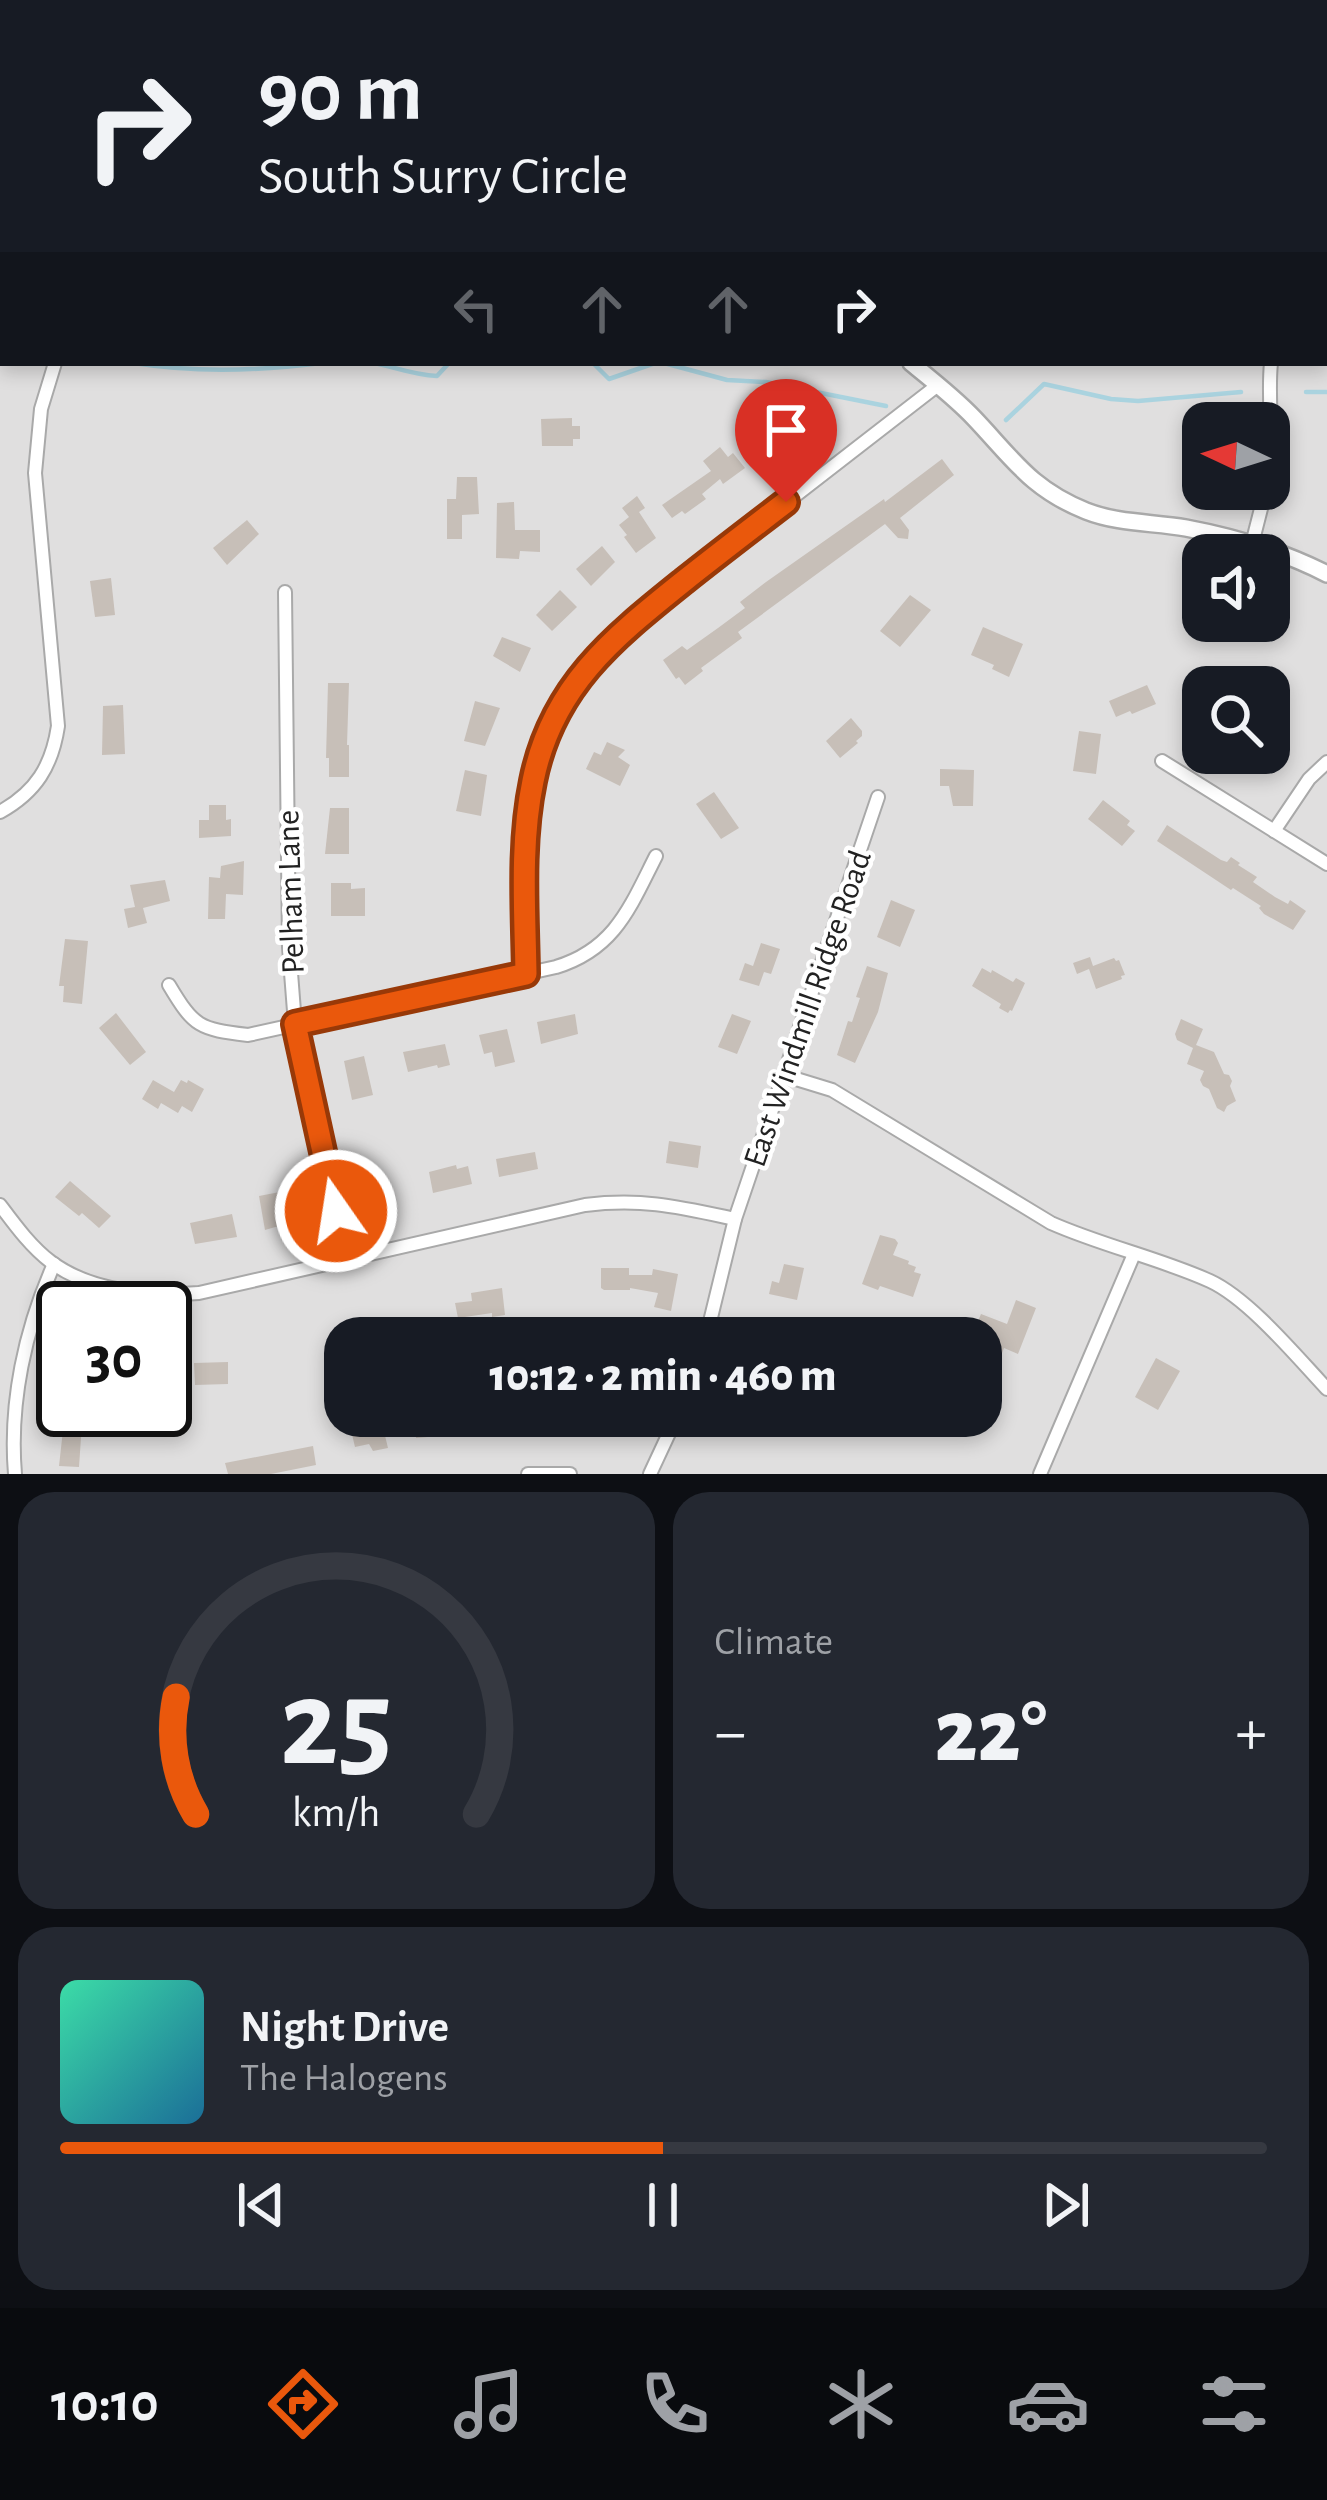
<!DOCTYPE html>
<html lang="en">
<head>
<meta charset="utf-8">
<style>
	:root { --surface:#171b24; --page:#242831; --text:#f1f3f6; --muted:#9ea1a6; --line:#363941; --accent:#ea580c }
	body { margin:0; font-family:"Alegreya Sans",sans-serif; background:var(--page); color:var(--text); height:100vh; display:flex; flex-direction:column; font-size:45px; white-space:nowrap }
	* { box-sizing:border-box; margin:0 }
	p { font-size:39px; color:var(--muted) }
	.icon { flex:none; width:66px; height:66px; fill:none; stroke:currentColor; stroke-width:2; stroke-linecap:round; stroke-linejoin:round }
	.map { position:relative; height:1474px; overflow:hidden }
	.details { display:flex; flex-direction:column; gap:18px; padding:18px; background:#0d0f14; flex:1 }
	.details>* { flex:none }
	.top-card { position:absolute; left:0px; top:0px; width:1329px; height:366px; box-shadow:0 6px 18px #0003; background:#171b24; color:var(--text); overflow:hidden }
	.needle { width:78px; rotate:274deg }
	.buttons { position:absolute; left:1182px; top:402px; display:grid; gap:24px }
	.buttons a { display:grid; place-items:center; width:108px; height:108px; border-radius:24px; background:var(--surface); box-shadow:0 6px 18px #0003; font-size:60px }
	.speed { position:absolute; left:36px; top:1281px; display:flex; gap:24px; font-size:60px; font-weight:700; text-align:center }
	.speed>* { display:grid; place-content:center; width:156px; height:156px; border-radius:50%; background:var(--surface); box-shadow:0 6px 18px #0003; line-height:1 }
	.speed .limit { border:6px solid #111; border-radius:18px; background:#fff; color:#111 }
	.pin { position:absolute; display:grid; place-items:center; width:102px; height:102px; color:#fff; margin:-123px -51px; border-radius:50% 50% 50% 0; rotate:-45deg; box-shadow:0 0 12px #0007 }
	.pin .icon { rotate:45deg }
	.me { position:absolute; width:132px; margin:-66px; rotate:347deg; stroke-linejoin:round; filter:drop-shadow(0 0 9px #0008) }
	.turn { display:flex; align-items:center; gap:42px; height:252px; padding:0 60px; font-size:54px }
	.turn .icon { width:156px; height:156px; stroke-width:2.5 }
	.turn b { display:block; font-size:84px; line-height:102px }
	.lanes { display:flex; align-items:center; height:114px; padding:0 60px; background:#0003; justify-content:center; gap:60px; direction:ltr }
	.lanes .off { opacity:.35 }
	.big { font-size:90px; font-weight:800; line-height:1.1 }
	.details .tile { flex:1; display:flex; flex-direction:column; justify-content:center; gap:18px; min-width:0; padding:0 42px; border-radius:36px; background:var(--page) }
	.details .dial { align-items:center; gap:0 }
	.dial svg { height:312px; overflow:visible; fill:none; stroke:var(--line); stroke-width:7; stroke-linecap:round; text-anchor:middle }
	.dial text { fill:var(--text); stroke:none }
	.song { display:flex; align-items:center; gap:36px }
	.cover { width:144px; height:144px; border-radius:18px; background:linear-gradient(135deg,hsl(160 70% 55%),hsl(200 70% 35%)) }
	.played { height:12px; border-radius:6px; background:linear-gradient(90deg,var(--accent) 50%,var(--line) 50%) }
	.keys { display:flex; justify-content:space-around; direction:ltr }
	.heat { display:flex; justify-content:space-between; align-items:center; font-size:66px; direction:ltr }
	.details .tiles { flex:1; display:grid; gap:18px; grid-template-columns:1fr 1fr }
	.tile:last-child { grid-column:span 2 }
	.trip { position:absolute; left:324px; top:1317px; width:678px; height:120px; border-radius:36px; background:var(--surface); box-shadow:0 6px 18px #0003; font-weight:800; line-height:120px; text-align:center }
	.tabs { display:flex; height:192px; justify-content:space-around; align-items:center; background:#090b0e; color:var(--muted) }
	.tabs .icon { width:84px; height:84px }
	.tabs .selected { color:var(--accent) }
	.tabs b { font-size:54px; color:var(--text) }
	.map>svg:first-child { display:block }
</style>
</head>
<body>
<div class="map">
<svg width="1327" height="1474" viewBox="0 0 1327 1474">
	<rect width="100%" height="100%" fill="#f2efe9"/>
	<!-- residential -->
	<path fill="#e0dfdf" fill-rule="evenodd" d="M0,0H1327V1474H0ZM3,3H1326V363H3ZM1203,423H1269V489H1203ZM1203,555H1269V621H1203ZM1203,687H1269V753H1203ZM63,1308H165V1410H63ZM345,1338H981V1416H345Z"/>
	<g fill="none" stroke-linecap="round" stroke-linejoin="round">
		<!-- stream -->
		<g stroke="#aad3df" stroke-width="4.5">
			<path d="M1312,0L1314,3"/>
			<path d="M1326,25L1327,27"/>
			<path d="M0,340L3,338"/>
			<path d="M134,363C196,373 258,371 321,363"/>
			<path d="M375,363C397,368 414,375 437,376L449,363"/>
			<path d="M593,363L609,379L655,363"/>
			<path d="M664,363L727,380L766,382L886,406"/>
			<path d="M1306,392H1327"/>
			<path d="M1006,420L1044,384L1111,399L1138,401L1241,392"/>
		</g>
	</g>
	<!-- building -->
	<g fill="#c7bfb8">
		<path d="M572,418V426H580V439H573V446H542L541,419Z"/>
		<path d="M720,447L728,457L733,453L745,468L723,484L720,479L702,494L706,499L685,514L682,511L672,518L662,505L711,471L703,461Z"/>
		<path d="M942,459L954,475L900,518L909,530L908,539L898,538L885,524L738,632L742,638L701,668L703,671L685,685L679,677L676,679L663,660L682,646L687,650L718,628L745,608L740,602L766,582L884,499L885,502Z"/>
		<path d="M457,477H477L479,514L462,515V539H447V499H456Z"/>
		<path d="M637,496L645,508L639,512L656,538L636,553L624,537L627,535L619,525L629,517L622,508Z"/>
		<path d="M514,502L515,530H540V552L520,551L519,559L496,558L497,503Z"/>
		<path d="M247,520L259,534L227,565L213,548Z"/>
		<path d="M602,546L615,562L591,586L576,569Z"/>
		<path d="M111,578L115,615L95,617L90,581Z"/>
		<path d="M560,590L577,607L552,631L536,615Z"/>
		<path d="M910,595L931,610L900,647L880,631Z"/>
		<path d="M983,627L1023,644L1009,677L992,669L994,665L971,655Z"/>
		<path d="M502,637L531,648L520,672L493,656Z"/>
		<path d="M328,683H349L347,745H349V777H329V758H326Z"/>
		<path d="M1147,685L1156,704L1132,714L1130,711L1116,717L1109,701Z"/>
		<path d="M475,701L500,708L485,746L464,741Z"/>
		<path d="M123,705L125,754L102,755L103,706Z"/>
		<path d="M851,718L862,731V736L856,741L858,743L840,758L826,741Z"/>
		<path d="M1079,731L1101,734L1096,774L1073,771Z"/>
		<path d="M607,742L625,750L618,757L630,765L620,786L586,769L594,752L601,755Z"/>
		<path d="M940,769L974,770L973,806H953L949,786H940Z"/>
		<path d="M465,770L487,775L481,816L456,811Z"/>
		<path d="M714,792L739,828L721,839L696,804Z"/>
		<path d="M1103,800L1130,821L1127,825L1135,831L1122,846L1088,819Z"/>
		<path d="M209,805H226V820L231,819V836L199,838V820H209Z"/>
		<path d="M330,808H349V854H325Z"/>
		<path d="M1167,825L1221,860L1227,862L1231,857L1240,863L1238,865L1257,877L1253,882L1275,897L1288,904L1290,900L1306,911L1293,930L1264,914L1259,908L1261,906L1233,888L1231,890L1157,841Z"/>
		<path d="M244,861L243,895L226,894L225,919H208L209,877L220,878L221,866Z"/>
		<path d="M165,880L170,901L143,908L147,923L128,928L124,909L135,907L130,885Z"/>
		<path d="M331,883H351V889L365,888V916H331Z"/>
		<path d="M891,900L915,910L900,947L877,937Z"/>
		<path d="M65,939L88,941L82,1004L63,1002L64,986H59Z"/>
		<path d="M761,943L780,949L771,974L764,972L759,986L739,980L745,963L753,966Z"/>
		<path d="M1090,957L1093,966L1114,958L1116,961L1119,960L1125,975L1121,976L1122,979L1096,989L1089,969L1077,974L1073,963Z"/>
		<path d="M867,966L888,973L878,1012L855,1063L837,1055L848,1021L852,1022L860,998L856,997Z"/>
		<path d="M982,968L991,973L992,970L1013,982L1016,978L1025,983L1012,1011L1010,1010L1008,1013L999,1008L1001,1004L972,986Z"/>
		<path d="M116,1013L146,1052L130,1065L99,1028Z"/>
		<path d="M575,1014L578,1034L541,1044L537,1022Z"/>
		<path d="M732,1014L751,1021L737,1054L718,1047Z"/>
		<path d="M1181,1019L1203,1029L1196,1045L1214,1052L1224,1074L1229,1075L1232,1081L1230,1086L1236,1101L1227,1106L1224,1112L1217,1108L1209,1089L1203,1086L1200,1080L1204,1071L1187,1064L1193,1048L1177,1040L1175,1034Z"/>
		<path d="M507,1029L515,1062L495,1067L492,1052L484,1054L479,1035Z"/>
		<path d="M445,1044L450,1065L438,1068L437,1065L408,1072L403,1052Z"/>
		<path d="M364,1056L373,1095L352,1100L344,1061Z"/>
		<path d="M153,1080L174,1092L181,1080L187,1083L188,1080L204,1089L192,1112L182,1106L178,1113L161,1103L158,1109L142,1099Z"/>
		<path d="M669,1141L701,1146L698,1168L666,1163Z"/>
		<path d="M535,1152L538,1169L499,1177L496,1159Z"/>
		<path d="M456,1165L457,1169L468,1166L472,1184L433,1193L429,1172Z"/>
		<path d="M70,1181L111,1216L99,1228L82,1213L79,1216L55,1197Z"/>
		<path d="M290,1190L296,1221L265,1230L259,1196Z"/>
		<path d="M232,1214L237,1237L195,1244L190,1223Z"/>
		<path d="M880,1235L895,1239L898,1243L893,1255L909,1261L908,1264L916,1267L914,1272L921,1274L913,1297L880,1286L878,1290L862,1284Z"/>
		<path d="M784,1264L804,1268L797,1300L769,1294L772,1281L779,1283Z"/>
		<path d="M601,1268H629V1275H652L653,1269L678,1274L671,1311L654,1307L658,1293L630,1288V1290H604L601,1288Z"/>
		<path d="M502,1288L505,1315L492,1317V1313L458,1318L455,1303L472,1301L471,1293Z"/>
		<path d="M1016,1300L1036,1308L1018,1354L1004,1348L991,1382L981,1378V1338H971L981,1314L1007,1324Z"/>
		<path d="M1156,1358L1180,1371L1158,1410L1135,1397Z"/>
		<path d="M228,1362V1384L195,1385L194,1363Z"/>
		<path d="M359,1416H371L372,1420L381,1419L388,1448L373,1451L369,1444L355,1447L350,1426L353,1425L351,1418Z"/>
		<path d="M429,1416H462L464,1434L416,1438L413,1418Z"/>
		<path d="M64,1421L82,1423L79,1467L59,1466Z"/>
		<path d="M313,1446L316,1465L271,1474H228L225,1463Z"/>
	</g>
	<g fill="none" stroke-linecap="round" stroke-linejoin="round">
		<defs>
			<g id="minor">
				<path d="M1154,0L1155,3"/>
				<path d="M501,3V0"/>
				<path d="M689,3L691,0"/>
				<path d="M778,3L779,0"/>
				<path d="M952,3V0"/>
				<path d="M0,277H3"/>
				<path d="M1269,478C1275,439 1267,402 1271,363"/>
				<path d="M1252,544L1266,489"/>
				<path d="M285,592L289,947L295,1024L347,1258"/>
				<path d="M1162,761L1327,864"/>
				<path d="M0,812C36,792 52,766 58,726L35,473L41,409L55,363"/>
				<path d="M1274,831L1309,779L1327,762"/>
				<path d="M526,974C524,829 513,727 631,623L938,385"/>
				<path d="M169,985C194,1027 199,1029 248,1035L556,967C615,949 630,907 656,856"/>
				<path d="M783,1075L832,1090L1051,1223C1103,1246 1159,1258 1210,1281C1249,1299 1297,1357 1327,1389"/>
				<path d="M0,1205C15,1225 31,1247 51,1262C91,1292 150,1296 199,1293L585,1205C643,1198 679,1207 735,1219"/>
				<path d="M706,1338L735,1219L878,797"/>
				<path d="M15,1474C9,1403 25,1329 54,1264"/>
				<path d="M528,1474H570"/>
				<path d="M650,1474L677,1416"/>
				<path d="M1040,1474L1134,1254"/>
			</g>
			<g id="tertiary">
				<path d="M48,0V3"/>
				<path d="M911,363C932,380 955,398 974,418C1013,459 1031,489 1086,511C1119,524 1153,522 1186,528C1234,537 1284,552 1327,574"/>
			</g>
		</defs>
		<!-- minor casing -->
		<use href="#minor" stroke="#a9a9a9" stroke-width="16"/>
		<!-- tertiary casing -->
		<use href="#tertiary" stroke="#a9a9a9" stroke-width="20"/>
		<!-- minor -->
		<use href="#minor" stroke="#fff" stroke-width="12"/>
		<!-- tertiary -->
		<use href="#tertiary" stroke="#fff" stroke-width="15"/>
	</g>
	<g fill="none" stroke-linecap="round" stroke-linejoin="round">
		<defs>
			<path id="route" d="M336,1211L295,1024L526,974C525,910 520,843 533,781C552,686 613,638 684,581C718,554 752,528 786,502"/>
		</defs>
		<!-- route casing -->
		<use href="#route" stroke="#983908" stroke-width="30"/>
		<!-- route -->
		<use href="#route" stroke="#ea580c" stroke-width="21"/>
	</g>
	<g text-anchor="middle" stroke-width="9" stroke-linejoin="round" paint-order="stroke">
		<!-- street labels -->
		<g font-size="33" fill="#222" stroke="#fff">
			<text transform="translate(289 892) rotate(-92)" y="12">Pelham Lane</text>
			<text transform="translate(806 1008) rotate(-71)" y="12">East Windmill Ridge Road</text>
		</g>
	</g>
</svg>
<div class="buttons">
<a><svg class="needle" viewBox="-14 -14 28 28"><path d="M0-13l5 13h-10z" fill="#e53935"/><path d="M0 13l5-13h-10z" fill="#9ea1a6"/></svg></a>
<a><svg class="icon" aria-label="sound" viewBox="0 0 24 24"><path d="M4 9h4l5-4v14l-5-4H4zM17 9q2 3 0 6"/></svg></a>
<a><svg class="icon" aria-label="search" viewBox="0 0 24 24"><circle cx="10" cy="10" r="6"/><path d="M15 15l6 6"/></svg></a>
</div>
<div class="speed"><div class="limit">30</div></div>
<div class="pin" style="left:786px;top:502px;background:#d93025"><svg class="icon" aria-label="arrive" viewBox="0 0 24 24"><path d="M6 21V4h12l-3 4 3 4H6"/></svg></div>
<svg class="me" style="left:336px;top:1211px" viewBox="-20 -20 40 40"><circle r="17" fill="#ea580c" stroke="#fff" stroke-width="3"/><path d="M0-11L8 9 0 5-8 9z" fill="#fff"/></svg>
<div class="trip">10:12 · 2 min · 460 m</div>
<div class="top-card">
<div class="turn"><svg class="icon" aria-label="right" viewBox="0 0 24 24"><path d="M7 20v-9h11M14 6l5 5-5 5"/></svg><div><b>90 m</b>South Surry Circle</div></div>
<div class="lanes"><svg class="icon off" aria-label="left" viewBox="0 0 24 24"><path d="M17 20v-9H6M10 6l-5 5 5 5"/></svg><svg class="icon off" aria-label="ahead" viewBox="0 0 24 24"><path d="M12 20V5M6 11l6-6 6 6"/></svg><svg class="icon off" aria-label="ahead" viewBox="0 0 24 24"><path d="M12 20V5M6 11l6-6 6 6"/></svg><svg class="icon" aria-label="right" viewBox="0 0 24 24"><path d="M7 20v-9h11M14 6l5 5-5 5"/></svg></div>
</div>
</div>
<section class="details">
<div class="tiles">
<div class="tile dial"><svg viewBox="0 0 100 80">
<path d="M14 69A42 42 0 1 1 86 69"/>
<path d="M14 69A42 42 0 0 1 9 39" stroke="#ea580c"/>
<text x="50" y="56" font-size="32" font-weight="700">25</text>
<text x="50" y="72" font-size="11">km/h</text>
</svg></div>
<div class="tile"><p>Climate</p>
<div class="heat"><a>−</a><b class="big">22°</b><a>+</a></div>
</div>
<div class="tile">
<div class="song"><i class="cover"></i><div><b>Night Drive</b><p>The Halogens</p></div></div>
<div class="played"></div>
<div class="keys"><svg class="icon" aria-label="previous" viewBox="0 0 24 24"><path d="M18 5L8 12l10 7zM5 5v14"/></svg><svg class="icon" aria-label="pause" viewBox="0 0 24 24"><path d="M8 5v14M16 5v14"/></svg><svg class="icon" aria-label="next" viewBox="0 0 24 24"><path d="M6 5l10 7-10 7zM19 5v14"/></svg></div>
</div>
</div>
</section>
<nav class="tabs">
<b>10:10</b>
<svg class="icon selected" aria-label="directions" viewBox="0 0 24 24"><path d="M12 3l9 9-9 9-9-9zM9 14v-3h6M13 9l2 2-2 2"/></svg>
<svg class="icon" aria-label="music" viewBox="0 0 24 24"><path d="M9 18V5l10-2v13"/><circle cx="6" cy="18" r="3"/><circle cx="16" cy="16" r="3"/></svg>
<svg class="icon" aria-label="phone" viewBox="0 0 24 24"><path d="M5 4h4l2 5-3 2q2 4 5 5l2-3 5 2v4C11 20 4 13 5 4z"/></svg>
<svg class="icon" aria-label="climate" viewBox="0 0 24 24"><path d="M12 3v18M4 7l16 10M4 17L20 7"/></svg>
<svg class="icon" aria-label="car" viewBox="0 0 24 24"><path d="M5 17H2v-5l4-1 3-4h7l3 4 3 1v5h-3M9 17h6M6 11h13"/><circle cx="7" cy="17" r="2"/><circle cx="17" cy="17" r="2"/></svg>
<svg class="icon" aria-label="filters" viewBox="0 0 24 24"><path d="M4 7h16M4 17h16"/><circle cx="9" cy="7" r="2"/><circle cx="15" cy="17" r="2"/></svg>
</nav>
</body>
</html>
